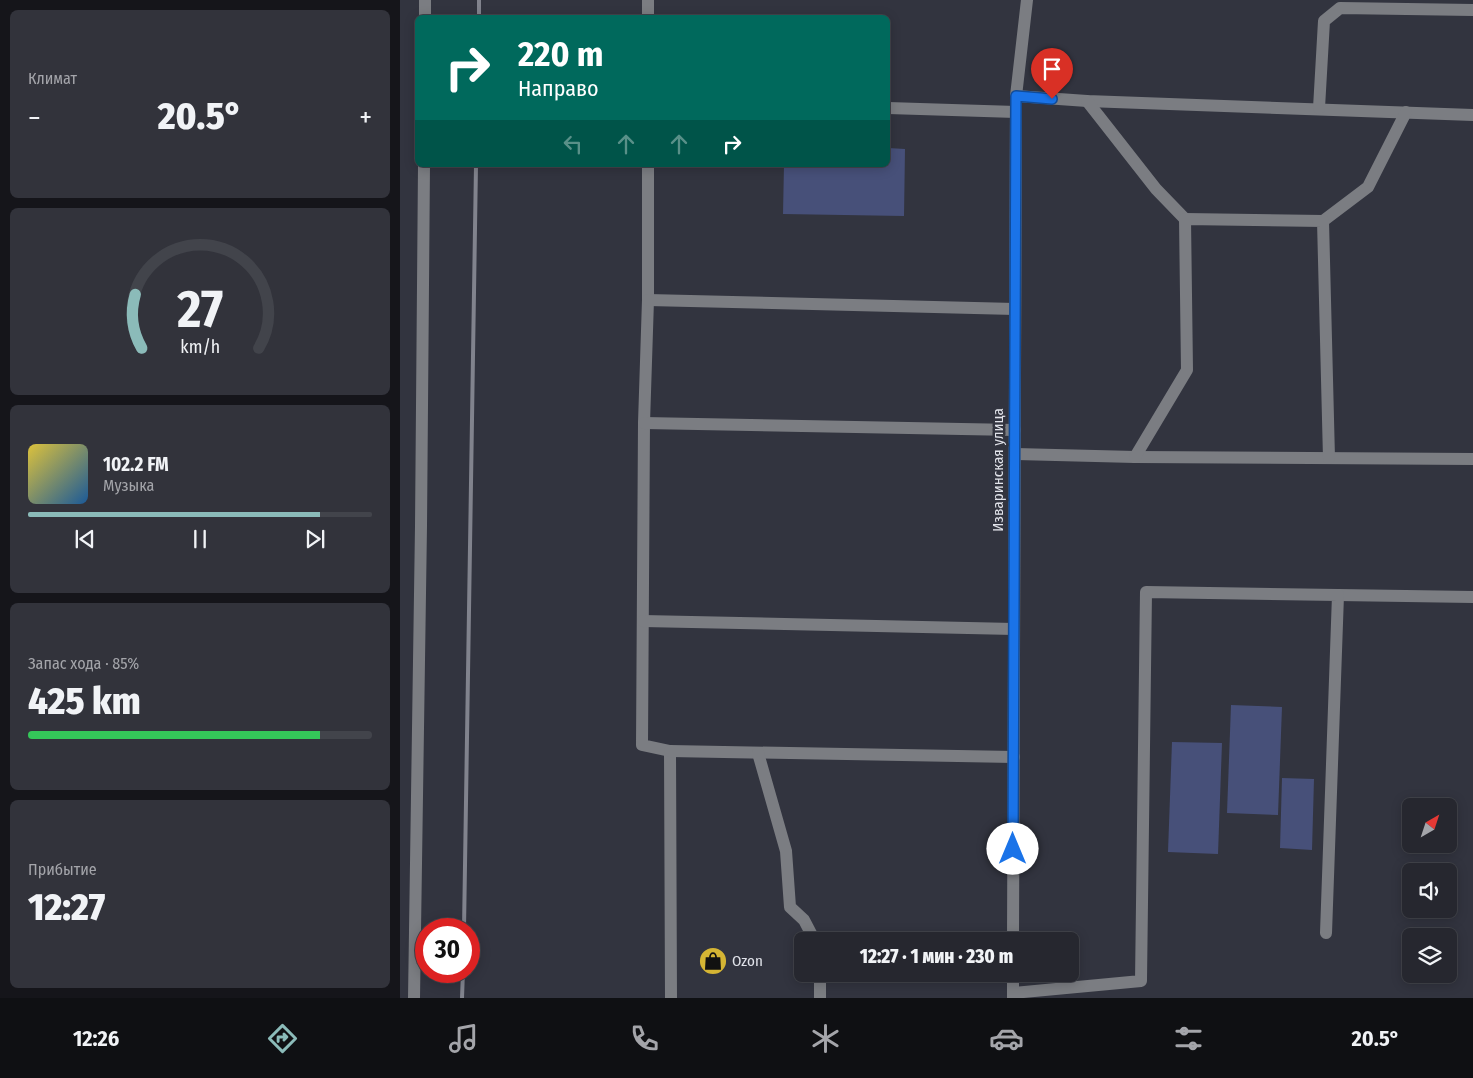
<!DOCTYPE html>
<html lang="ru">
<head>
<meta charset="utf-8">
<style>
	:root { --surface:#26272f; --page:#32333b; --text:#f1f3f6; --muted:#a4a5aa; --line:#42444b; --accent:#8bbbb9 }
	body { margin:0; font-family:"Fira Sans Condensed",sans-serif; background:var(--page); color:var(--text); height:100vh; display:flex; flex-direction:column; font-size:19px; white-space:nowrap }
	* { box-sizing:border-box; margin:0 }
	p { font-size:16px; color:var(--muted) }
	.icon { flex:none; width:28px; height:28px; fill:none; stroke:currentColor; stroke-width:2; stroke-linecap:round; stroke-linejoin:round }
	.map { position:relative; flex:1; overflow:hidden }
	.panel { display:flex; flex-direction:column; gap:10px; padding:10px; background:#15151a; width:400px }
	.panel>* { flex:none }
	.guide { position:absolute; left:15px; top:15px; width:475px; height:152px; border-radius:8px; box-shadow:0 2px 12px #0003,0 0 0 1px var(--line); background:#00695c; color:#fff; overflow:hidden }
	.needle { width:32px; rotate:39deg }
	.controls { position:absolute; left:1002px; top:798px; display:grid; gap:10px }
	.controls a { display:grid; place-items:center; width:55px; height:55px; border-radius:8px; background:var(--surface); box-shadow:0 2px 12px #0003,0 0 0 1px var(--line); font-size:25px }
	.speed { position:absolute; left:15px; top:918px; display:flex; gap:10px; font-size:25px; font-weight:700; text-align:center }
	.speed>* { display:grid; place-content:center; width:65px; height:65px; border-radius:50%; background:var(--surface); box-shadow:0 2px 12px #0003,0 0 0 1px var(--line); line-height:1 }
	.speed .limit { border:8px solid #d22; background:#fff; color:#111 }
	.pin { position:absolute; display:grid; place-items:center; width:42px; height:42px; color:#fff; margin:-51px -21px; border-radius:50% 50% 50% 0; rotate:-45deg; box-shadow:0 0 5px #0007 }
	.pin .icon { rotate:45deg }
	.me { position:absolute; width:55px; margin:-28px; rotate:0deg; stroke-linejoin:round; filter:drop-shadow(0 0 4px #0008) }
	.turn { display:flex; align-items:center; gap:18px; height:105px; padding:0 20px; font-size:22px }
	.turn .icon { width:65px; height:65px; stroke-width:2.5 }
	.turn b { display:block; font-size:35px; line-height:42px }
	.lanes { display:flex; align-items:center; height:48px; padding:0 20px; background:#0003; justify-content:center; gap:25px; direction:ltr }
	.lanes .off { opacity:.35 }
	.big { font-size:38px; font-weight:800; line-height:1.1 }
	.panel .card { flex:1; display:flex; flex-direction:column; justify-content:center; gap:8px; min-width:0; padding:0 18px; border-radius:8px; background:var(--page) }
	.panel .dial { align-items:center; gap:0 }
	.dial svg { height:130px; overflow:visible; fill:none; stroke:var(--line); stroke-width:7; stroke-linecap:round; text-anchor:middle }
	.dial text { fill:var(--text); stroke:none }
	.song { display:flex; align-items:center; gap:15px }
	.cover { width:60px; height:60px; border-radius:8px; background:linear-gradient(135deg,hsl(50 70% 55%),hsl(210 70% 35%)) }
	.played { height:5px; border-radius:2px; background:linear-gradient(90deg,var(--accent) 85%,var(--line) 85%) }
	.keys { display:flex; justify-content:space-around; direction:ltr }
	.heat { display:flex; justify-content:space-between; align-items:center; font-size:28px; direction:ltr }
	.charge { height:8px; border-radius:4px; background:linear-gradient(90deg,#34c759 85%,var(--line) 0) }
	.trip { position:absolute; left:394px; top:932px; width:285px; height:50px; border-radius:8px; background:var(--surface); box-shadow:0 2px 12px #0003,0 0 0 1px var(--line); font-weight:800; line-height:50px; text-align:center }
	.dock { display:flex; height:80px; justify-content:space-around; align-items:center; background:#0f1013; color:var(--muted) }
	.dock .icon { width:35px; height:35px }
	.dock .on { color:var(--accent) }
	.dock b { font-size:22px; color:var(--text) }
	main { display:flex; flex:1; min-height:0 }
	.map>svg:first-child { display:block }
</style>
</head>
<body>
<main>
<section class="panel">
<div class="card"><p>Климат</p>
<div class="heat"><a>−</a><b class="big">20.5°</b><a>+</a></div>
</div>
<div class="card dial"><svg viewBox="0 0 100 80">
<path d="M14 69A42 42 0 1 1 86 69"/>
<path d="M14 69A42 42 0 0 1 10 36" stroke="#8bbbb9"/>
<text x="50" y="56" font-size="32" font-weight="700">27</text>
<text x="50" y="72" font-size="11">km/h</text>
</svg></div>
<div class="card">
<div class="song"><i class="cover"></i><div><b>102.2 FM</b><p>Музыка</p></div></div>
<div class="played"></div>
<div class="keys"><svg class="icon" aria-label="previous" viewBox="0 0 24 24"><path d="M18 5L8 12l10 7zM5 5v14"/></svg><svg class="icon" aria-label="pause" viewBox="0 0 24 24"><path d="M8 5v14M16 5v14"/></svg><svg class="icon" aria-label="next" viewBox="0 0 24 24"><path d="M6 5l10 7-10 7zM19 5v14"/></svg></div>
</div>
<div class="card"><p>Запас хода · 85%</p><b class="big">425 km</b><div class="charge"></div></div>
<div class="card"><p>Прибытие</p><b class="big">12:27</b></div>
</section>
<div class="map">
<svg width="1073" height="998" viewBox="0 0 1073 998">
	<rect width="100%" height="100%" fill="#32343f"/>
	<!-- green -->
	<g fill="#475079">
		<path d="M488,148L505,149L504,216L383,214L384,165H488Z"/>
		<path d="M831,705L882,707L878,815L827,813Z"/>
		<path d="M772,742L822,743L818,854L768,852Z"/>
		<path d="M882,778L914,779L912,850L880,848Z"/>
	</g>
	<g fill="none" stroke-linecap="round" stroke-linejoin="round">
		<!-- minor -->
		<g stroke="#7b7d82" stroke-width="12">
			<path d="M248,0V18"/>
			<path d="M25,18V0"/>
			<path d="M616,96L687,101L1073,115"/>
			<path d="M687,101L756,189L785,219"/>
			<path d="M488,108L616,112"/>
			<path d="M919,108L924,21L940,8L1073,10"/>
			<path d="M248,165V300L244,423L242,745L270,751L271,998"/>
			<path d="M923,221L968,187L1006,112"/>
			<path d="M248,300L615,309"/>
			<path d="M244,423L615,430"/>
			<path d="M615,454L735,457L1073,459"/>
			<path d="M735,457L787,370L785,219L923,221L929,458"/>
			<path d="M938,595L1073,597"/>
			<path d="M243,621L614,629"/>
			<path d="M270,751L614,757"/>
			<path d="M358,753L386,851L390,907L404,920L415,941"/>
			<path d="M613,941L616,96L627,0"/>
			<path d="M420,974V998"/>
			<path d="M613,993L741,981L746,592L938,595L926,933"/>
			<path d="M14,998L21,526L24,165"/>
			<path d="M613,998V974"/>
		</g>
		<!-- rail -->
		<g stroke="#81838d" stroke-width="4">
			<path d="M79,18V0"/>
			<path d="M64,929L76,165"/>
			<path d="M62,998L63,971"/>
		</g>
	</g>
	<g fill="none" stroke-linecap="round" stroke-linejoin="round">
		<defs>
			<path id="route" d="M613,849L616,96L652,99"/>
		</defs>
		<!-- route casing -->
		<use href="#route" stroke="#114b97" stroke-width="12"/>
		<!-- route -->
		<use href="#route" stroke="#1a73e8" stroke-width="9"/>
	</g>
	<!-- icons -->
	<defs>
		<symbol id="shop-disc" viewBox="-11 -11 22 22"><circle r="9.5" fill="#d5b534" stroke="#32343f"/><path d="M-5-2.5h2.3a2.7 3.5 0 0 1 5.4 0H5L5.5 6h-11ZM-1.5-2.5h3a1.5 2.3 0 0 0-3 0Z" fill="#111"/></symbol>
	</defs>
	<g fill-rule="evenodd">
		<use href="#shop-disc" x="297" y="945" width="32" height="32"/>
	</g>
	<g text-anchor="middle" stroke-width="5" stroke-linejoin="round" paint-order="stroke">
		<!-- street labels -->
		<g font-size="15" fill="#e1e3ea" stroke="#32343f">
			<text transform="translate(598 470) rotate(-90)" y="5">Изваринская улица</text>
		</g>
		<!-- poi labels -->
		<g font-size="15" fill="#e1e3ea" stroke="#32343f" text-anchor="start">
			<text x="332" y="966">Ozon</text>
		</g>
	</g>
</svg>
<div class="controls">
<a><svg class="needle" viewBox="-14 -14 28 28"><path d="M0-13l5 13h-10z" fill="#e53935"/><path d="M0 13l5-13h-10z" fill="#a4a5aa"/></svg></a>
<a><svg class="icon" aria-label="sound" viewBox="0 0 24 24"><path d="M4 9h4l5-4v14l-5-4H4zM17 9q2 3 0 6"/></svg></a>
<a><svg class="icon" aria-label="layers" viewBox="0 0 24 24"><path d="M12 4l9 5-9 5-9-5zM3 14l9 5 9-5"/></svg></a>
</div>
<div class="speed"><div class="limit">30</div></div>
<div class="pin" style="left:652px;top:99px;background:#d93025"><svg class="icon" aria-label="arrive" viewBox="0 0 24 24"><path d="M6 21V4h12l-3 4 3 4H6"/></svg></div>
<svg class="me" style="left:613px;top:849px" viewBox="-20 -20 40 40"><circle r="19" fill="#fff"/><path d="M0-13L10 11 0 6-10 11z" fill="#1a73e8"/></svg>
<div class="trip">12:27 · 1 мин · 230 m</div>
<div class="guide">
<div class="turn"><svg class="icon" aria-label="right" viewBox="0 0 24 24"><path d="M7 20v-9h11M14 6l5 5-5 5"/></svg><div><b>220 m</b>Направо</div></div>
<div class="lanes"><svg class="icon off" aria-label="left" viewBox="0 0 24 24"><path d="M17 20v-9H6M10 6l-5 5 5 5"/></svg><svg class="icon off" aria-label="ahead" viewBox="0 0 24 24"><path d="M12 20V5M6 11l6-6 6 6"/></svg><svg class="icon off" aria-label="ahead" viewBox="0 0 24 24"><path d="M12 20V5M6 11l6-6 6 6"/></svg><svg class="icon" aria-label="right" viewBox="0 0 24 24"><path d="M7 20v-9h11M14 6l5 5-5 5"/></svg></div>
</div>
</div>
</main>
<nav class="dock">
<b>12:26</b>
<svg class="icon on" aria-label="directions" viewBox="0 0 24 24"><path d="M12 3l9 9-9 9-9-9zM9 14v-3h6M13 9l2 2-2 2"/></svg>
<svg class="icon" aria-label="music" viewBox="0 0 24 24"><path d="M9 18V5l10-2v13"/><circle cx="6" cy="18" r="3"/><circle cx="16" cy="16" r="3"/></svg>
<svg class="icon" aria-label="phone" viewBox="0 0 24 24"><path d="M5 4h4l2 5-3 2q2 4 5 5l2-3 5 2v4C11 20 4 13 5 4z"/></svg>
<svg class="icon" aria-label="climate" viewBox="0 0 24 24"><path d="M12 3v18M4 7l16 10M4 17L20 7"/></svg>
<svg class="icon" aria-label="car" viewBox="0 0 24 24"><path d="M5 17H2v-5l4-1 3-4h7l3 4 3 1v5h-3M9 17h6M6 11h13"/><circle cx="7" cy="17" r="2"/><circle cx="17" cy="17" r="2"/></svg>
<svg class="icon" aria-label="filters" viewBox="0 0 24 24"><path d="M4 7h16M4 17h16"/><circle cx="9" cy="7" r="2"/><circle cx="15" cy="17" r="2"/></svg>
<b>20.5°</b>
</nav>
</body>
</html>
